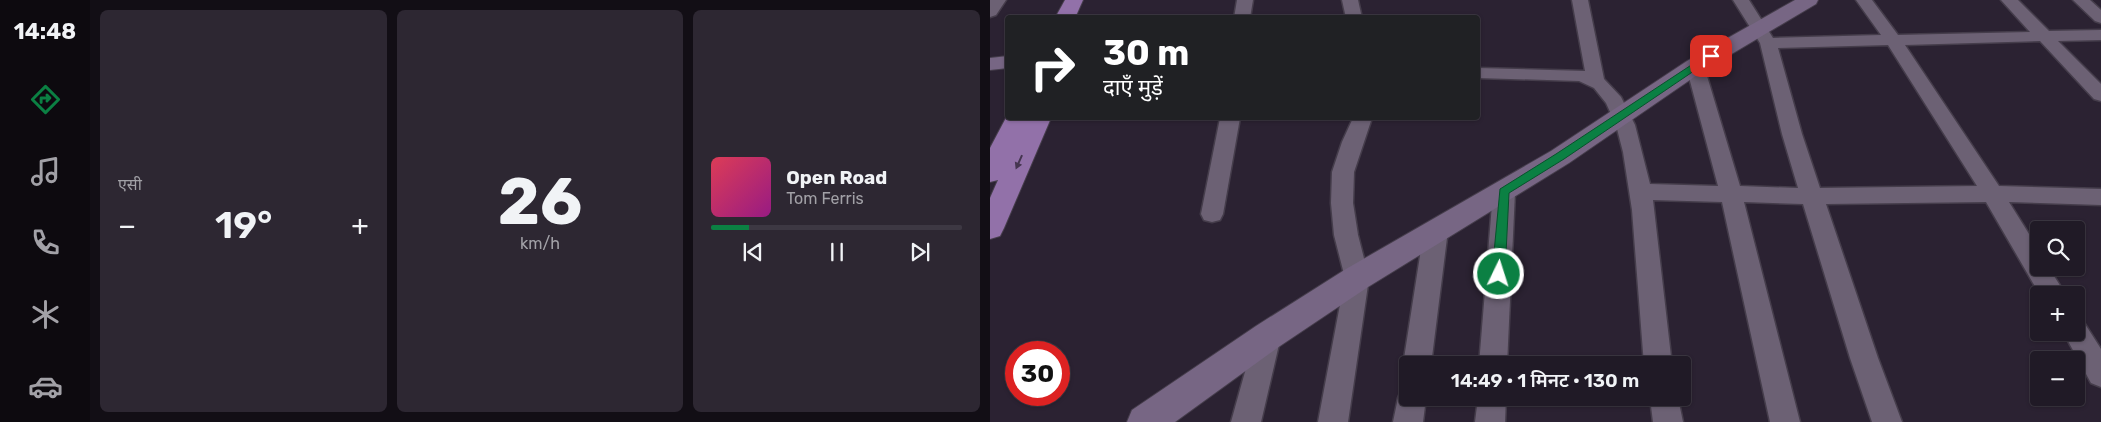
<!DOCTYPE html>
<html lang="hi">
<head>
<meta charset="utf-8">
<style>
	:root { --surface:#201a26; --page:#2d2732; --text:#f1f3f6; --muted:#a2a1a7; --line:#3d3843; --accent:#0b8043 }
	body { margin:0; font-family:Rubik,"Noto Sans Devanagari",sans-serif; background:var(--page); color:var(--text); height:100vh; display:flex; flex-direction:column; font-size:19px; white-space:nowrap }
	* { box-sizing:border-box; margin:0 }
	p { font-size:16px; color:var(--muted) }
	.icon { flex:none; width:28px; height:28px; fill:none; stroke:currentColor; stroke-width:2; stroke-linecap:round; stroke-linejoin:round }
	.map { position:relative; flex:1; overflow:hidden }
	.panel { display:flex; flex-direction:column; gap:10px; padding:10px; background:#120e15; width:900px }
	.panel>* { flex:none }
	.hud { position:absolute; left:15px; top:15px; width:475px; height:105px; border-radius:5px; box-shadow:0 1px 4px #0004,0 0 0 1px var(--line); background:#202124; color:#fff; overflow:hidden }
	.tools { position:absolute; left:1040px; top:221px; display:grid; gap:10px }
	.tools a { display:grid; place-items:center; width:55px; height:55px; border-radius:5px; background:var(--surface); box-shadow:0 1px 4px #0004,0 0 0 1px var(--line); font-size:25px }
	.speed { position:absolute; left:15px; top:341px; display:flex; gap:10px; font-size:25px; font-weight:700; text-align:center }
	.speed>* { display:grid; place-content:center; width:65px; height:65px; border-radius:50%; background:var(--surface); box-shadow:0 1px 4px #0004,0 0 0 1px var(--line); line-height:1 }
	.speed .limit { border:8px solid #d22; background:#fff; color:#111 }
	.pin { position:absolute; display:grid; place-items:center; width:42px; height:42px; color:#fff; margin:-21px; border-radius:10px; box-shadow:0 2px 8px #0006 }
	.me { position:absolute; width:55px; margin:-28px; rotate:4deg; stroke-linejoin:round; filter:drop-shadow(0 0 4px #0008) }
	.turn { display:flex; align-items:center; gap:18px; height:105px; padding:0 15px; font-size:22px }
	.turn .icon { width:65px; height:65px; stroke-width:2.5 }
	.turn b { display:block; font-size:35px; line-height:42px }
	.big { font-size:38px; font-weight:600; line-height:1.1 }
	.panel .widget { flex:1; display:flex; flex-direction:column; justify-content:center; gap:8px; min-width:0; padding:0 18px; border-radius:8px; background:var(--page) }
	.panel .dial { align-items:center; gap:0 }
	.dial b { font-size:65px; line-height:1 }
	.song { display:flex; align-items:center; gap:15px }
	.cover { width:60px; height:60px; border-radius:8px; background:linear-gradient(135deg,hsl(350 70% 55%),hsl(310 70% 35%)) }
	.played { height:5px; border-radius:2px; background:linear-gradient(90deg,var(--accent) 15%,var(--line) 15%) }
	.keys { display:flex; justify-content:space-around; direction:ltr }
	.heat { display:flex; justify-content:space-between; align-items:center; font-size:28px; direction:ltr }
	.panel .tiles { flex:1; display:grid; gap:10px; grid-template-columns:repeat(3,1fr) }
	.trip { position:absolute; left:409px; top:356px; width:292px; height:50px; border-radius:5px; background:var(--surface); box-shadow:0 1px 4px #0004,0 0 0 1px var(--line); font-weight:600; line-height:50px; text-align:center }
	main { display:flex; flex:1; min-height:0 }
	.tab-bar { display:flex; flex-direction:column; width:90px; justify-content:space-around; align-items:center; background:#0d0a0f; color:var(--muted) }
	.tab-bar .icon { width:35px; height:35px }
	.tab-bar .current { color:var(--accent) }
	.tab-bar b { font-size:22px; color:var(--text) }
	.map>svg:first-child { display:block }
</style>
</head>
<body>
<main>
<nav class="tab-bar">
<b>14:48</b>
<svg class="icon current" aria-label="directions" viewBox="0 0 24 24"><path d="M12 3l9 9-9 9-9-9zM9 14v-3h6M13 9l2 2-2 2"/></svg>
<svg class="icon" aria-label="music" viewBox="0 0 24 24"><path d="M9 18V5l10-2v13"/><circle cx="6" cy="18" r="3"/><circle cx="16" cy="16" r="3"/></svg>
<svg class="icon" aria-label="phone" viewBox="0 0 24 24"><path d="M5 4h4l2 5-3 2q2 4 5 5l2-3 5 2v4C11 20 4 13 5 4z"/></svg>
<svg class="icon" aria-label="climate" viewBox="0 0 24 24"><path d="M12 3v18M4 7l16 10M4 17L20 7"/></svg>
<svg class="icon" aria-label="car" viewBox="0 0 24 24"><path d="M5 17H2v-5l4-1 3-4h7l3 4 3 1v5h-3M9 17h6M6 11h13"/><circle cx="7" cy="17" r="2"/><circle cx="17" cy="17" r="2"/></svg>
</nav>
<section class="panel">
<div class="tiles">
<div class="widget"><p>एसी</p>
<div class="heat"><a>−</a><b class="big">19°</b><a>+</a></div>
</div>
<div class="widget dial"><b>26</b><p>km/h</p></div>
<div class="widget">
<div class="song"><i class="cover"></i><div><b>Open Road</b><p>Tom Ferris</p></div></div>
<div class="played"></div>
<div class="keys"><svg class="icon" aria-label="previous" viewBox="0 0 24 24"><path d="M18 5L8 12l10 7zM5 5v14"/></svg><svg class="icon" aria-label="pause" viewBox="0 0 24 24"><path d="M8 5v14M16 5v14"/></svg><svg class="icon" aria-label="next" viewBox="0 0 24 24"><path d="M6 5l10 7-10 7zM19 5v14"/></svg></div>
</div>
</div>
</section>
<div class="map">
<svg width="1111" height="422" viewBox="0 0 1111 422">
	<rect width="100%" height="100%" fill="#2b2232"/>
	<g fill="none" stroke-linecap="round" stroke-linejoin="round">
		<defs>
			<g id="street">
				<path d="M0,0H16L6,15L0,17Z"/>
				<path d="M247,0H263L260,18H244Z"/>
				<path d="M352,0H368L372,18H356Z"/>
				<path d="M582,0H598L614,79L631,97L645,125L660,184L728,186L696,66L699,62L705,61L711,62L714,66L750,186L808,188L792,134L770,43L743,0H759L783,38L891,35L866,0H882L908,35L1040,32L1011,0H1028L1059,31L1111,30V40L1068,41L1111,84V101L1104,99L1050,41L915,45L1009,186L1111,189V205L1019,202L1049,250V268H1059L1076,295H1050L996,202L836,204L888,358L912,422H882L860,358L813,204L754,202L810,422H780L732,202L663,200L682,365H654L642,210L633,152L626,125L616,103L604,88L589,81L488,78V68L595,71ZM898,45L987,186L830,188L812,134L788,48Z"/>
				<path d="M1083,0H1100L1111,10V23L1105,21Z"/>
				<path d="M230,118H250L233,214L230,220L222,222L214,220L211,214Z"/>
				<path d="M363,118H382L364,172L363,203L368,235L379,278L358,422H328L355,278L344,235L341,203L342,172L352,142Z"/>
				<path d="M514,184L522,186L525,192L517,365H489L503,192L506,186Z"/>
				<path d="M446,221L454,224L458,230L441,365H418V374L413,365L434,230L438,224Z"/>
				<path d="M1086,320L1095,324L1111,349V387L1101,383L1073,332H1086Z"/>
				<path d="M278,324L287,328L291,336L271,422H241L265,336L269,328Z"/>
				<path d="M418,386V398H436L433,422H403L408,398L412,388Z"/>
				<path d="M488,398H516L515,422H485Z"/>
				<path d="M660,398H688L693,422H663Z"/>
			</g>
			<g id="secondary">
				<path d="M805,0H828L826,4L713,71L579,163L378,287L290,346L185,422H137L142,410L266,326L356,269L561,151L697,61Z"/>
				<path d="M18,56V68L0,70V58Z"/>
			</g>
			<g id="highway">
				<path d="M75,0H93L85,18H65Z"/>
				<path d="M18,114V118H61L14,228L10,236L0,239V198L8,180L0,182V148Z"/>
			</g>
		</defs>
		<!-- street casing -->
		<use href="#street" stroke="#453d4b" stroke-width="3"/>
		<!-- secondary casing -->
		<use href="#secondary" stroke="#453d4b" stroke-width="2"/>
		<!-- highway casing -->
		<use href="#highway" stroke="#453d4b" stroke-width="2"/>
		<!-- street -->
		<use href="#street" fill="#6c6174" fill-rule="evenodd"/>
		<!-- secondary -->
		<use href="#secondary" fill="#776684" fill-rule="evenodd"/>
		<!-- highway -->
		<use href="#highway" fill="#9271a9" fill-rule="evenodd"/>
	</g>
	<!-- one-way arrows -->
	<defs><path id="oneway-solid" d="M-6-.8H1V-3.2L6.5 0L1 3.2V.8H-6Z" transform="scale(1.25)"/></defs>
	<use fill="#453550" href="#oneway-solid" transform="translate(29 162) rotate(114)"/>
	<!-- route -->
	<path fill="#0b8043" stroke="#07532c" d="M718,54L726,56L574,159L519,193L515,274L513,277H504L502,274L510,189L566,154Z"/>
</svg>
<div class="tools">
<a><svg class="icon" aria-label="search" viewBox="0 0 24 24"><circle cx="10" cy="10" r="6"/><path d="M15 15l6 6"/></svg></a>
<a>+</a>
<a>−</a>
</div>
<div class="speed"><div class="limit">30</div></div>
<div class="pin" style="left:721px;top:56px;background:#d93025"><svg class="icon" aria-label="arrive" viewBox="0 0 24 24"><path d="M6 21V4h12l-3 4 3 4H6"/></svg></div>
<svg class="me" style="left:509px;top:274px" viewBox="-20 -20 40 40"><circle r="17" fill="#0b8043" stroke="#fff" stroke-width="3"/><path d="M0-11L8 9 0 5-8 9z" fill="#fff"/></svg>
<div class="trip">14:49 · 1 मिनट · 130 m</div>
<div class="hud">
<div class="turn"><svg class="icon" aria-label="right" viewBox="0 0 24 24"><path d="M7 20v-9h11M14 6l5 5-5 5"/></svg><div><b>30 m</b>दाएँ मुड़ें</div></div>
</div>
</div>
</main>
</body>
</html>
